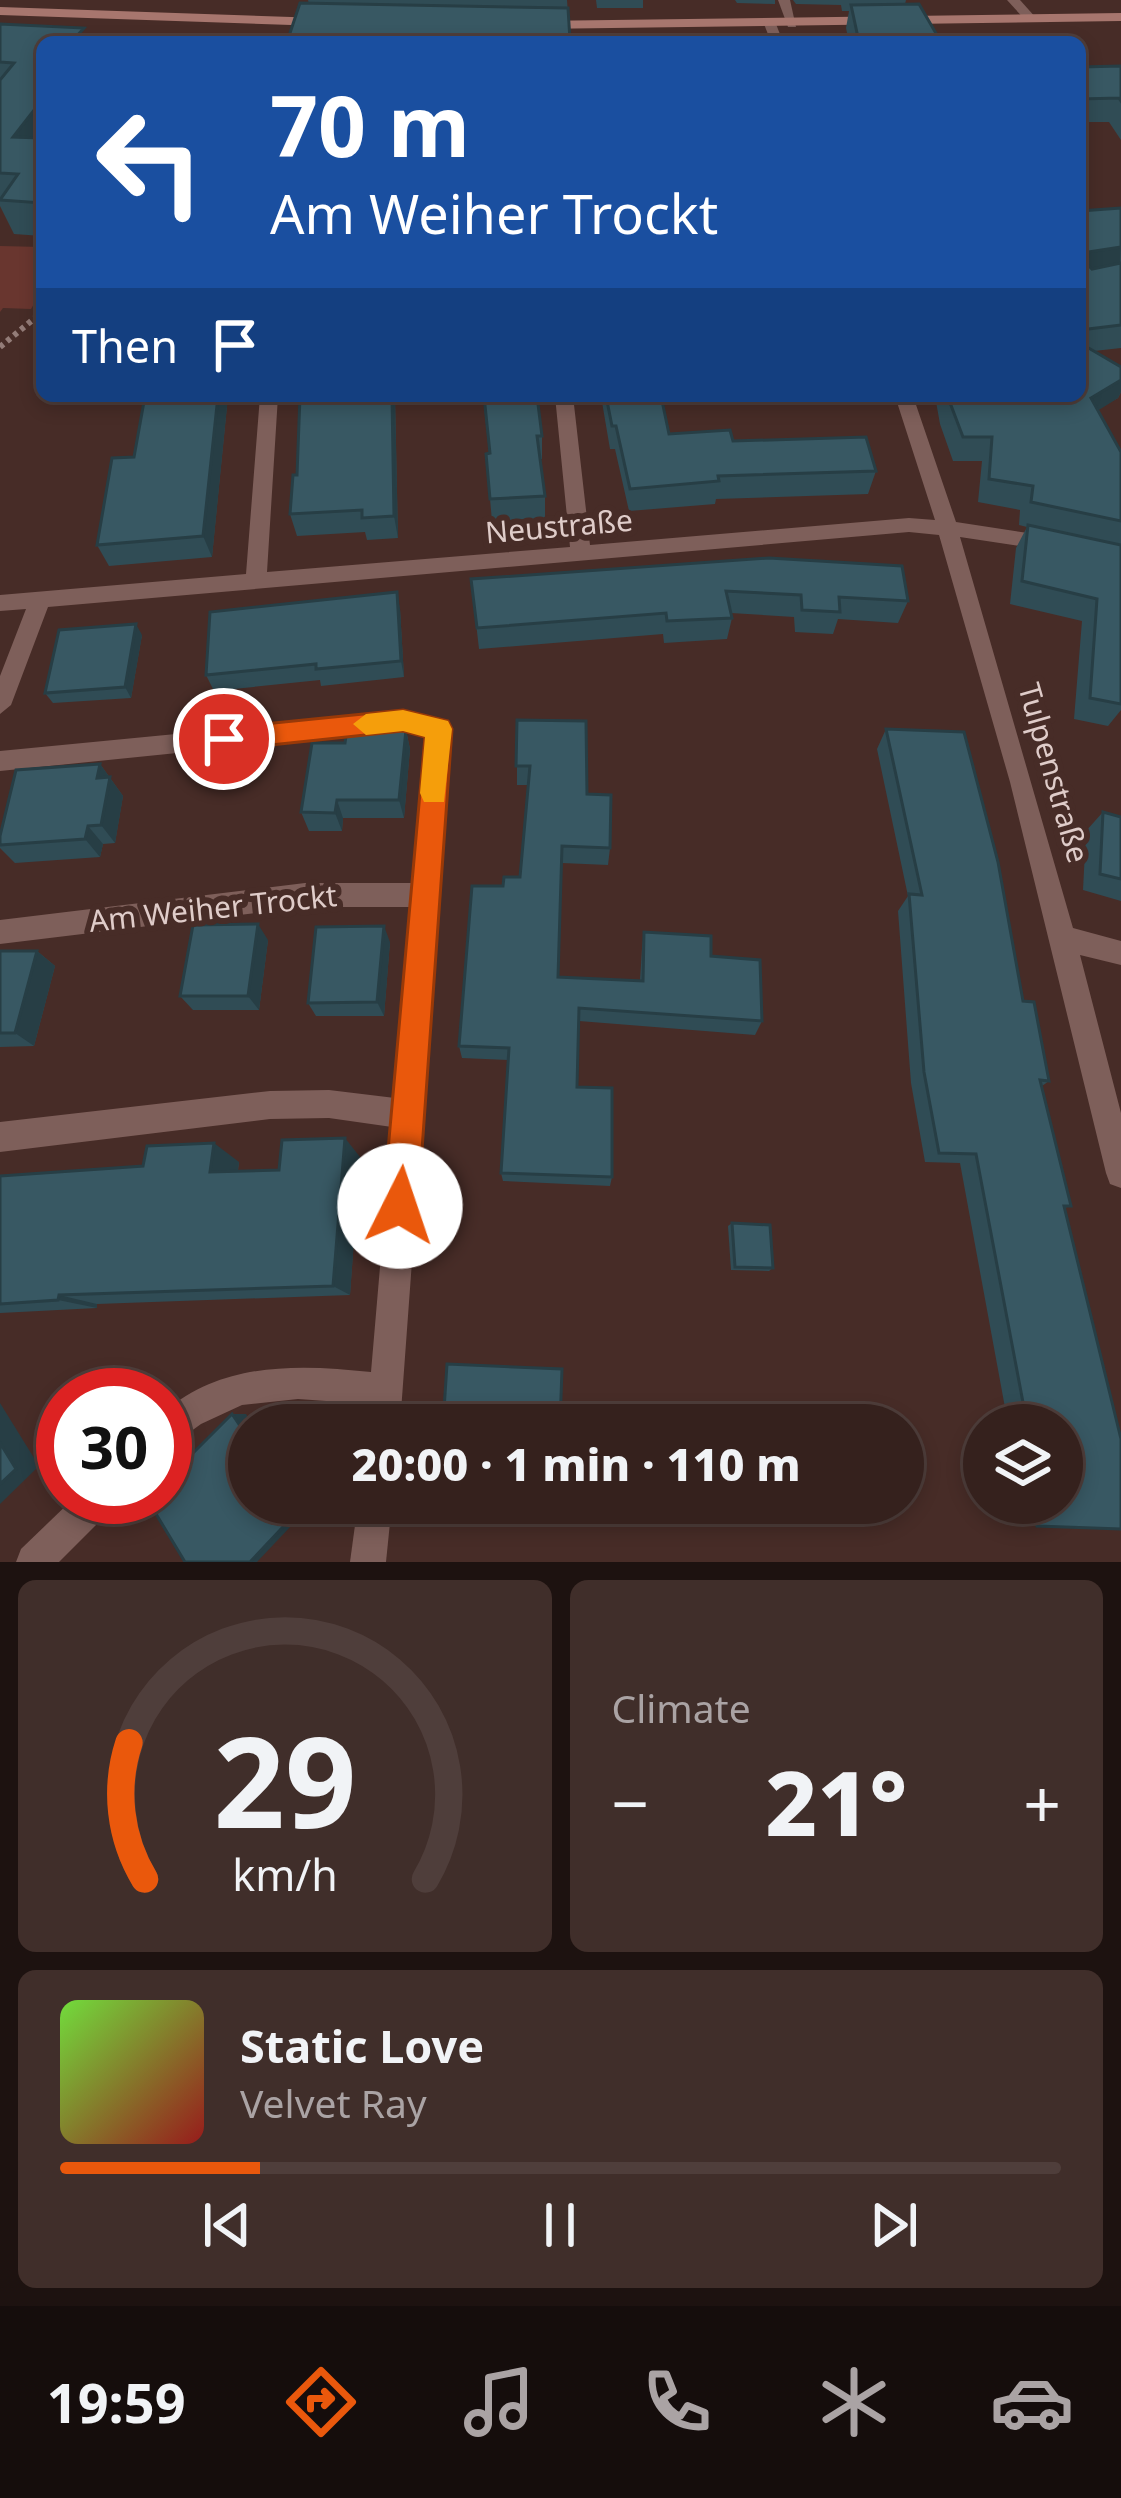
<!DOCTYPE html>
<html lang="en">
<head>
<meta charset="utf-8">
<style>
	:root { --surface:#35211d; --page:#402e2a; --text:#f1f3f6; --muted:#aaa3a4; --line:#4f3e3b; --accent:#ea580c }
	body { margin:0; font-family:"Noto Sans",sans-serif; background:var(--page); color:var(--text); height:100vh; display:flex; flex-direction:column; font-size:45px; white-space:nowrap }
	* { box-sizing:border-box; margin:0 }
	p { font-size:39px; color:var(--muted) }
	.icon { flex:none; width:66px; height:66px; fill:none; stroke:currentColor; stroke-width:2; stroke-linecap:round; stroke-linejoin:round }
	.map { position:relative; height:1562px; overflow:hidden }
	.side { display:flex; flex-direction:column; gap:18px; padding:18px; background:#1d1210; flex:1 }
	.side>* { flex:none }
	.banner { position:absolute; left:36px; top:36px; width:1050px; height:366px; border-radius:18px; box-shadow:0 6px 18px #0003,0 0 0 3px var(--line); background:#1a4fa0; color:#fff; overflow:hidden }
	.fabs { position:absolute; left:963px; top:1404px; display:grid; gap:24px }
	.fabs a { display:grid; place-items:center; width:120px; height:120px; border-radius:50%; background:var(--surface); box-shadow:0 6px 18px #0003,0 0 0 3px var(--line); font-size:60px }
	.speed { position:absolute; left:36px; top:1368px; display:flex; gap:24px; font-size:60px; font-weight:700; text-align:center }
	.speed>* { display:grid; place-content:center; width:156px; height:156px; border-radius:50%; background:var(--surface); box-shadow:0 6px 18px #0003,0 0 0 3px var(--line); line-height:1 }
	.speed .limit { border:18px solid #d22; background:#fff; color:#111 }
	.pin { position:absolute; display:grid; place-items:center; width:102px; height:102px; color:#fff; margin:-51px; border:6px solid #fff; border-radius:50%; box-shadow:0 3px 12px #0007 }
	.me { position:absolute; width:132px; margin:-66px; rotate:4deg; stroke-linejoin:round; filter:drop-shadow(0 0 9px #0008) }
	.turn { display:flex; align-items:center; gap:42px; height:252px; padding:0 36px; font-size:54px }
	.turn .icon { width:156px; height:156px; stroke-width:2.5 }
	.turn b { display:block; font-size:84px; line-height:102px }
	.then { display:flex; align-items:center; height:114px; padding:0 36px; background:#0003; gap:24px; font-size:45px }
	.big { font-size:90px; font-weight:800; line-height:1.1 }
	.side .widget { flex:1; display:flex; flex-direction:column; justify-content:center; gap:18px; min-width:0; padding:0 42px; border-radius:18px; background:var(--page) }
	.side .dial { align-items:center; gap:0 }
	.dial svg { height:312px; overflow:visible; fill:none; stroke:var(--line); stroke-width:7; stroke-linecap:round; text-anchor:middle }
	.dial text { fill:var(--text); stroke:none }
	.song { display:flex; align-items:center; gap:36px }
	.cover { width:144px; height:144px; border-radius:18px; background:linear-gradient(135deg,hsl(100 70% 55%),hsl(0 70% 35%)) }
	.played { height:12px; border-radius:6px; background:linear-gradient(90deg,var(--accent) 20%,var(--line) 20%) }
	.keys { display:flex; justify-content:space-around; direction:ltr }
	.heat { display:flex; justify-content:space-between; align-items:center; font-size:66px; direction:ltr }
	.side .tiles { flex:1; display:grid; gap:18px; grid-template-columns:1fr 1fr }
	.widget:last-child { grid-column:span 2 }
	.trip { position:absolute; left:228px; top:1404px; width:696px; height:120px; border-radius:60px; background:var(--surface); box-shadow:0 6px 18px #0003,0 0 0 3px var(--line); font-weight:800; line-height:120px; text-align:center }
	.tabs { display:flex; height:192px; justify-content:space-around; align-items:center; background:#150d0c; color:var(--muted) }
	.tabs .icon { width:84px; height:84px }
	.tabs .active { color:var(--accent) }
	.tabs b { font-size:54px; color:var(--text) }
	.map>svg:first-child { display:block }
</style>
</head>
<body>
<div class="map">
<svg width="1121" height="1562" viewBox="0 0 1121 1562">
	<rect width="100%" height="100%" fill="#472c27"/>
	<!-- green -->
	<path fill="#69362f" d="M0,246L42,247V290L31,309L3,308L0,312Z"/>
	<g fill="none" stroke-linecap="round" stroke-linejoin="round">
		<!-- path -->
		<path stroke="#937c78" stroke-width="6" stroke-dasharray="4.5 4.5" stroke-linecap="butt" d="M0,347L42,312"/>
		<!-- street -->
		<g fill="#7e5f5a" fill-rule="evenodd">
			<path d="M778,0H790L796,27H788Z"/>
			<path d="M1007,0H1020L1037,19L1027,22Z"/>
			<path d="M770,20L776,24L783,42H771L764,24Z"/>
			<path d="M260,396H278L267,572L570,547L555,396H573L590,545L909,518L935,520L895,396H913L956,522L1054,537L1064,544L1054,551L960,537L1073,928L1121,941V965L1080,955L1121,1113V1188L1110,1184L1106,1173L1010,782L939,535L909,532L48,607L11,705L0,714V676L26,609L0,611V595L246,574Z"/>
			<path d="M403,712L447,722L451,729L400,1425H366L368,1404L298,1399L242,1405L201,1424L165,1450V1411C224,1362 298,1364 371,1372L392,1127L329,1118L270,1119L0,1152V1122L270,1091L329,1090L395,1098L412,907H305L0,944V920L305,883H414L427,736L403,730L0,771V751Z"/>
			<path d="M75,1497H117L112,1509L59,1562H16L21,1549Z"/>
			<path d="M358,1503H392L386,1562H350Z"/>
		</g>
		<!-- secondary -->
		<g fill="#a7766e" fill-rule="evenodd">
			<path d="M0,7L321,18L327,22L321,26L0,15Z"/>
			<path d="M1121,13V21L536,29L530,25L536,21Z"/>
		</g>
	</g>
	<!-- wall -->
	<g fill="#304c55">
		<path d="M308,0H567L570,42H287L309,4Z"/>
		<path d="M596,0H643V8H597Z"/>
		<path d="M735,0H775V4L737,3Z"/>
		<path d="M793,0H906L905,4L941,42H849L846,28L849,11H842L841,5L796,4Z"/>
		<path d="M0,24L91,38L92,42H42V236L14,234L0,206Z"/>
		<path d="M1121,66V140L1109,122H1080V67Z"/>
		<path d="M1121,208V348L1094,351L1121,367V392L1118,398L1097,410L1121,452V710L1108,726L1074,719L1082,621L1010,604L1016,548L1027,527L1019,525L1020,510L978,502L982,461H953L940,424L935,396H1080V211Z"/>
		<path d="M228,396L212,557L109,566L97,545Z"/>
		<path d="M395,396L398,538L367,540L365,532L297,536L290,514L297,475Z"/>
		<path d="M483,396H537L542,436V459H540L545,496V518L492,521L486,454L489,453Z"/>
		<path d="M601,396H661L669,434L733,441L876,471L868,494L716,499L715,504L629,511L615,449H610Z"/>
		<path d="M471,579L908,601L898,623L838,619L833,634L795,632L794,617L731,613L732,618L727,639L664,643L663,634L479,649Z"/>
		<path d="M400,609L404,677L321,686L320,680L214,691L206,675Z"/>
		<path d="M142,635L131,698L53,703L45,693Z"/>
		<path d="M517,720L587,794L610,848L608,865L562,863L558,977L640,981L642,948L644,932L711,956L762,1021L755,1035L579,1021L577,1087L612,1177L610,1186L503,1181L501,1173L508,1060L462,1058L459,1046L503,886L520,877L528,785H517Z"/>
		<path d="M886,729L964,732L998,862L1023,1001L1034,1002L1049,1081L1042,1086L1071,1206L1064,1208L1121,1439V1529L1037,1526L1016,1521L1013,1503H1062V1425H1000L998,1413H1006L960,1163L925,1162L911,1083L898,911L908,896L877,749Z"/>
		<path d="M406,730L410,749L404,818H343L342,831H309L301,812L345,743Z"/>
		<path d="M100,764L123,796L115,843L103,844L100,857L15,863L0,848V836Z"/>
		<path d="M1103,812L1121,817V901L1083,890L1086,831Z"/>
		<path d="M268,940L259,1010H193L180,996Z"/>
		<path d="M390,942L384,1016H316L308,1003Z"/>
		<path d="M0,951H37L55,966L34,1046L0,1047Z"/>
		<path d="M360,1157L350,1295L97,1304V1308L0,1313V1176L239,1162L238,1171L279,1170Z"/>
		<path d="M732,1223L773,1268L769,1271L731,1270L728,1226Z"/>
	</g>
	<!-- shaded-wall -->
	<g fill="#273e45">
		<path d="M42,100V151L13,137Z"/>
		<path d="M1121,247L1120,270L1080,276L1088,252Z"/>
		<path d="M1121,380V392L1118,398L1078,423L1091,398Z"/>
		<path d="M218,396H228L212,557L203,536Z"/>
		<path d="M392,396L395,397L398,538L394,516Z"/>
		<path d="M397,592L400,609L404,677L401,661Z"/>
		<path d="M136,624L142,635L131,698L125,687Z"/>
		<path d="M406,730L410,749L404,818L399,800Z"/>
		<path d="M100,764L123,796L115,843L101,825L97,778Z"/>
		<path d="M337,800L343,818L342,831L335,813Z"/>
		<path d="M88,826L103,844L100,857L85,839Z"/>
		<path d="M258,924L268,940L259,1010L248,996Z"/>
		<path d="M384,926L390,942L384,1016L377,1002Z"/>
		<path d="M37,951L55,966L34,1046L15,1033Z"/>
		<path d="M345,1138L360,1157L350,1295L333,1286Z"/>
		<path d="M214,1143L239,1162L235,1189L210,1172Z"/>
		<path d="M59,1295L97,1304V1308L58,1300Z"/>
		<path d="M0,1403L39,1466L0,1504Z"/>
		<path d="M232,1414H246L253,1425H249V1439Z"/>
		<path d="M292,1503H307L309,1507L257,1562H250Z"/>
	</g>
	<!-- building -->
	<g fill="#385863" stroke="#273e45" stroke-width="3">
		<path d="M300,3L568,8L570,40H534V42H287Z"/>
		<path d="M919,4L941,42H859L851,5Z"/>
		<path d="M0,24L84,28L76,37L91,38L88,42H42V100L13,137L42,138V203L0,200L18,174L0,173V80L14,63L0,62Z"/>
		<path d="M1121,66V101L1119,98L1080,99V67Z"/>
		<path d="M1121,208V247L1088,252L1087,264L1092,269L1121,263V325L1080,330V211Z"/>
		<path d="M1080,343L1121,367V380L1091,398L1121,452V521L1031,502L1033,486L989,479L992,437H963L949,400L948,396H1080Z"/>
		<path d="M145,396H218L203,536L97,545L112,458L134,457Z"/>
		<path d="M300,396H392L394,516L362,518V510L290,514L293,475H297Z"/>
		<path d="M484,396H537L542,436H537L545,496L490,499L486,454L490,453Z"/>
		<path d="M606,396H661L669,434L730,430L733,441L866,437L876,471L718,476L719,481L630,489L616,426H612Z"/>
		<path d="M1028,525L1121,545V704L1090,698L1097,599L1022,581Z"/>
		<path d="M769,558L902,566L908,601L839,597L840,612L802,610L801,595L726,591L732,618L667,621L666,613L477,628L471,579Z"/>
		<path d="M397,592L401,661L316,669V664L206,675L210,612Z"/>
		<path d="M136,624L125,687L45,693L59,630Z"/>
		<path d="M517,720L586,721L587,794L611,795L610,848L562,846L558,977L643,981L644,932L711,936V956L760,960L762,1021L579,1008L577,1087L612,1088V1177L501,1173L509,1048L459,1046L472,886H503L504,877H520L530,766H516Z"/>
		<path d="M347,729L406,730L399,800H337L335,813L301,812L312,743H345Z"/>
		<path d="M886,729L964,732L998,862L1023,1001L1034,1002L1049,1081L1040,1080L1071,1206H1064L1121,1439V1529L1037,1526L1033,1503H1062V1425H1019L1017,1413H1025L976,1154L939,1153L924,1072L909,894L922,895Z"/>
		<path d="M100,764L97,778L110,777L101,825L88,826L85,839L0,845V836L16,770Z"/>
		<path d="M1103,812L1121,817V879L1100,874Z"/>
		<path d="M258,924L248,996H180L193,925Z"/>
		<path d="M384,926L377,1002L308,1003L316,927Z"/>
		<path d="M0,951H37L15,1033H0Z"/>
		<path d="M345,1138L333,1286L59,1295L58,1300L0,1304V1176L143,1166L147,1146L214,1143L210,1172L279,1170L282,1140Z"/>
		<path d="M732,1223L770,1225L773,1268L735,1267Z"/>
		<path d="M447,1364L562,1369L560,1425H443Z"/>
		<path d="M232,1414L249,1439V1503H292L298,1511L250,1562H185L147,1499L148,1497H165V1481Z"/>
		<path d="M0,1443L16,1469L0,1484Z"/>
		<path d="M663,1503H710L711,1525L664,1524Z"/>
	</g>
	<!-- route -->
	<path fill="#ea580c" stroke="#983908" stroke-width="3" d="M403,710L448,721L452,729L418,1206L413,1218L400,1223L388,1218L383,1206L425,737L403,731L224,750L211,739L224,728Z"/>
	<!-- slow -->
	<path fill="#f59e0b" d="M403,710L448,721L452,729L444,802H424L420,793L425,737L403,731L366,735L353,724L366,714Z"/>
	<g text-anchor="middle" stroke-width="12" stroke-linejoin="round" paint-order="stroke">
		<!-- street labels -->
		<g font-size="30" fill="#dfccc9" stroke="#472c27">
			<text transform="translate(559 527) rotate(-5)" y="10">Neustraße</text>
			<text transform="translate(1053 773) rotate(74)" y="10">Tulpenstraße</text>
			<text transform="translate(213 909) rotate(-6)" y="10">Am Weiher Trockt</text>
		</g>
	</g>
</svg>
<div class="fabs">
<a><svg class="icon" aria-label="layers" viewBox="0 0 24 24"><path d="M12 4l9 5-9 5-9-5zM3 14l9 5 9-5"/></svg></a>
</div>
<div class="speed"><div class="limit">30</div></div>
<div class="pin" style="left:224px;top:739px;background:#d93025"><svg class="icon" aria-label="arrive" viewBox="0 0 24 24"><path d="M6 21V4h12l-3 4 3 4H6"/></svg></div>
<svg class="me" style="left:400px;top:1206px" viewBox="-20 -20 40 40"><circle r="19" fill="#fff"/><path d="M0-13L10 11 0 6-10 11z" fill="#ea580c"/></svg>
<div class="trip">20:00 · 1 min · 110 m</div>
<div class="banner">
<div class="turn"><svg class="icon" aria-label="left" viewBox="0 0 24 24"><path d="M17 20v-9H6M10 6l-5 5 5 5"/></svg><div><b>70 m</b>Am Weiher Trockt</div></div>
<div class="then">Then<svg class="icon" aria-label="arrive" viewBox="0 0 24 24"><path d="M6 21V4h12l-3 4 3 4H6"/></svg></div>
</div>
</div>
<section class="side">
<div class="tiles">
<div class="widget dial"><svg viewBox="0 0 100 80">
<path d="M14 69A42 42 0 1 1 86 69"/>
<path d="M14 69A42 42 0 0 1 10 34" stroke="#ea580c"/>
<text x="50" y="56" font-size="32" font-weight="700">29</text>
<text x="50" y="72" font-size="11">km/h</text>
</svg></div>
<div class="widget"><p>Climate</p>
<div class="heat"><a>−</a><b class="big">21°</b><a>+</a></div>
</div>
<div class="widget">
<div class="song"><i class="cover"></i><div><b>Static Love</b><p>Velvet Ray</p></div></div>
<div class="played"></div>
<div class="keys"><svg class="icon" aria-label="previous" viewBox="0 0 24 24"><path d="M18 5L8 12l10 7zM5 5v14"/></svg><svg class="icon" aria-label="pause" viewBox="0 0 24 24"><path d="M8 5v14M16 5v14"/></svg><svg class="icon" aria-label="next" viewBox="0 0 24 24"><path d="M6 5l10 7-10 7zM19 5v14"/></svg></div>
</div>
</div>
</section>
<nav class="tabs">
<b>19:59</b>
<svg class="icon active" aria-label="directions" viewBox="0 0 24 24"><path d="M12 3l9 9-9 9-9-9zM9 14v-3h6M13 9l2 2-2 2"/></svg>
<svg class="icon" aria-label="music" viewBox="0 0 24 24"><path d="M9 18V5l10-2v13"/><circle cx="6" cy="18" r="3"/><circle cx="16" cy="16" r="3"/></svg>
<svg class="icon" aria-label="phone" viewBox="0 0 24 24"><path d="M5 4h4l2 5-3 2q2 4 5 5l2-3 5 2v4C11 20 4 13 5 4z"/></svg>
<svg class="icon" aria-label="climate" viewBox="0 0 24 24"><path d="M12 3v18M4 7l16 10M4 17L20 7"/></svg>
<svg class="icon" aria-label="car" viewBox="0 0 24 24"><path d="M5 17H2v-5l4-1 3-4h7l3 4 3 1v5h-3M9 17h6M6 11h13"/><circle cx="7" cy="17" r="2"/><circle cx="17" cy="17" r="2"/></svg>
</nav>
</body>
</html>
